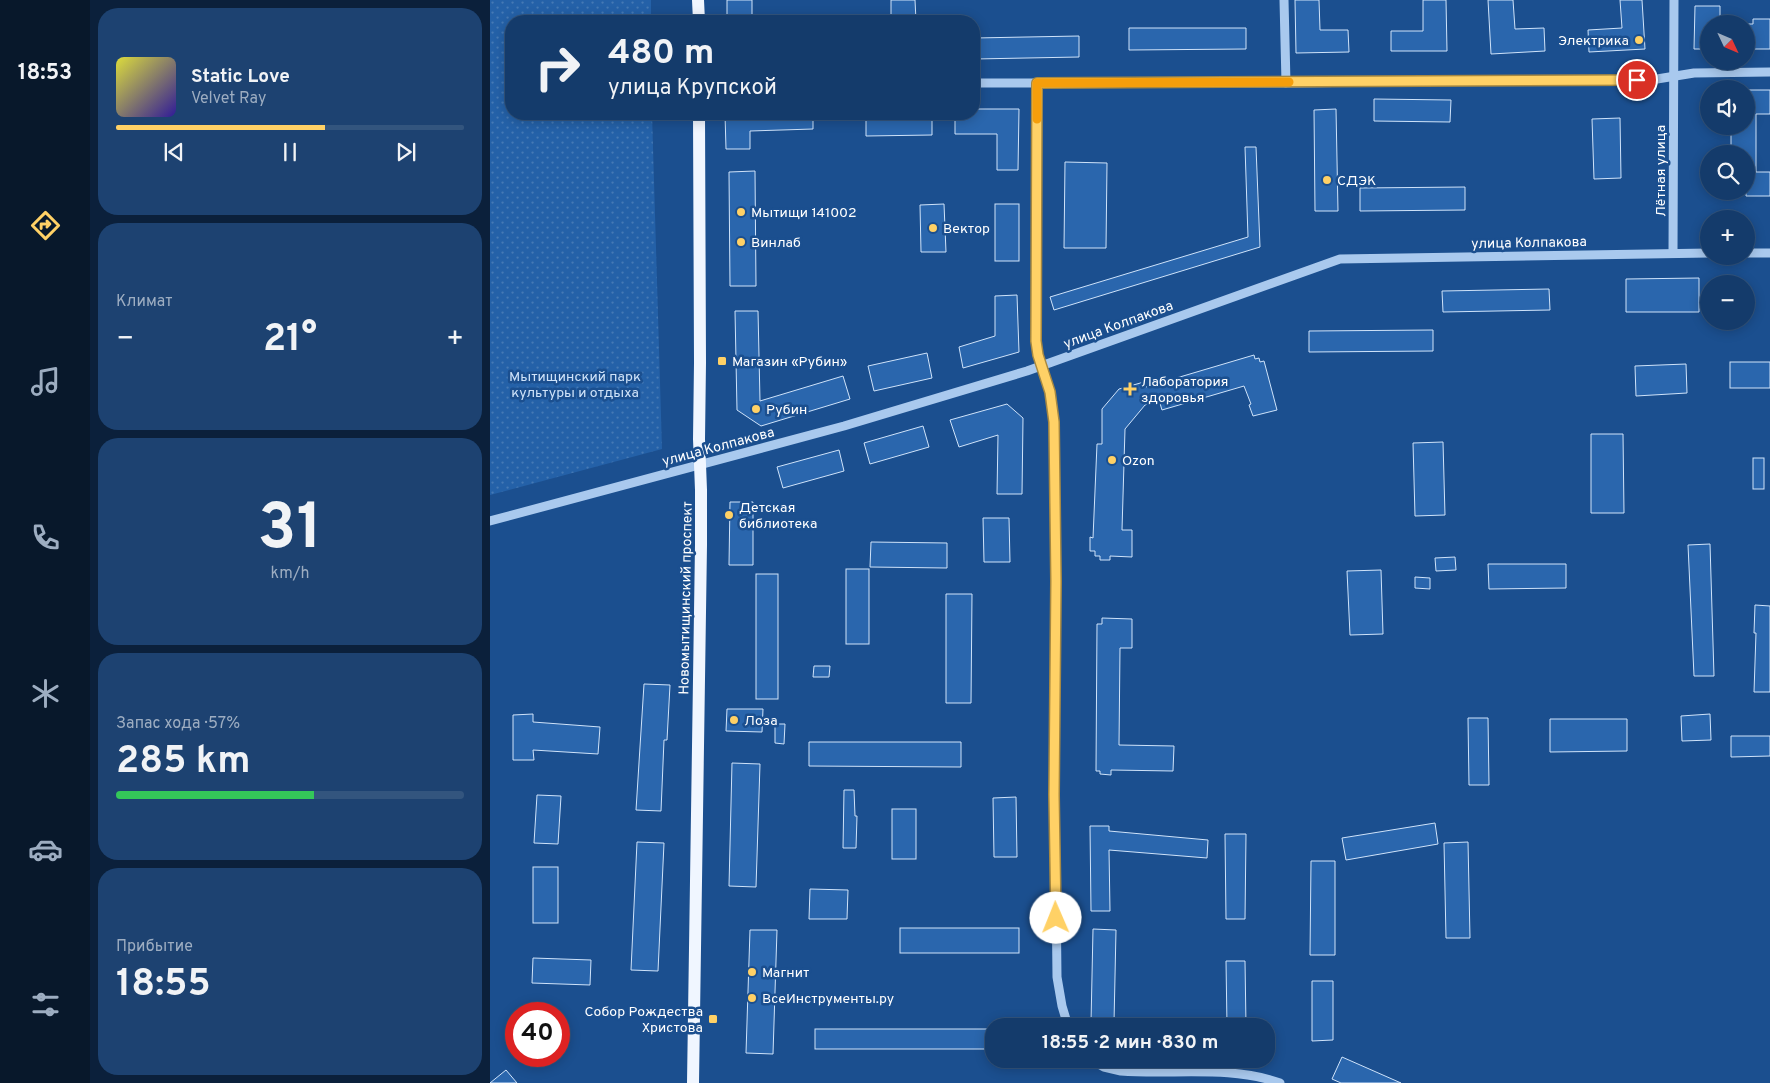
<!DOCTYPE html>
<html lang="ru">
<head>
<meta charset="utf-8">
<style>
	:root { --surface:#143b6b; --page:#1d4271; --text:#f1f3f6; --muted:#9dadc1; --line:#33557e; --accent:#ffd166 }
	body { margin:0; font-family:Overpass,sans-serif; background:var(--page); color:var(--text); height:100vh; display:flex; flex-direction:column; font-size:19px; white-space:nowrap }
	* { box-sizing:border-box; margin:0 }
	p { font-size:16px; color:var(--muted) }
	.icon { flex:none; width:28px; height:28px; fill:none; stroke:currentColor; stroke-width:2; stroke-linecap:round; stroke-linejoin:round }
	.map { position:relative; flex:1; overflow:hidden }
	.sheet { display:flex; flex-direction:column; gap:8px; padding:8px; background:#0b203b; width:400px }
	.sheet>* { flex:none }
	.guide { position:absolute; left:15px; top:15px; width:475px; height:105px; border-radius:20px; box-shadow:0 2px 12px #0003,0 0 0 1px var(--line); background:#143b6b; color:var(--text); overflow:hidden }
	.needle { width:32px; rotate:134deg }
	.fabs { position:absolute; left:1210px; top:15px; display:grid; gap:10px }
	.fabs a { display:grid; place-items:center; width:55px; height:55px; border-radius:50%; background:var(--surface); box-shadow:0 2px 12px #0003,0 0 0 1px var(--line); font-size:25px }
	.speed { position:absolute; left:15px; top:1002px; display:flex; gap:10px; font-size:25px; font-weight:700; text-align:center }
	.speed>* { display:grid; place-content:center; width:65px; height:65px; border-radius:50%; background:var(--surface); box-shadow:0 2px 12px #0003,0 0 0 1px var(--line); line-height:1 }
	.speed .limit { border:8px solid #d22; background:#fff; color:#111 }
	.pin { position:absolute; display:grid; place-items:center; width:42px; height:42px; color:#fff; margin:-21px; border:2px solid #fff; border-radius:50%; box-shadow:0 1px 5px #0007 }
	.me { position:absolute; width:55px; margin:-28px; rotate:359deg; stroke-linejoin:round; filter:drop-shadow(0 0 4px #0008) }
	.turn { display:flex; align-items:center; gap:18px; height:105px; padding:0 20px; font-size:22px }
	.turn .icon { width:65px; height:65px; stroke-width:2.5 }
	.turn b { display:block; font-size:35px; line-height:42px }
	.big { font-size:38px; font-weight:700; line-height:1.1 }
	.sheet .widget { flex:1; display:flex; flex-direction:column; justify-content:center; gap:8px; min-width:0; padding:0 18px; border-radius:20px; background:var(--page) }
	.sheet .dial { align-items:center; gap:0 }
	.dial b { font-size:65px; line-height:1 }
	.song { display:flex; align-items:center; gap:15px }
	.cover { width:60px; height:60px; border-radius:8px; background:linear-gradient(135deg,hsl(60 70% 55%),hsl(250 70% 35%)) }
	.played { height:5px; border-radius:2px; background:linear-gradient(90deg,var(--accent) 60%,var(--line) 60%) }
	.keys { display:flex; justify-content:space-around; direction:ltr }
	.heat { display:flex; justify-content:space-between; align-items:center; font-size:28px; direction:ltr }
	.charge { height:8px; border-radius:4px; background:linear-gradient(90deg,#34c759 57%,var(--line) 0) }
	.trip { position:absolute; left:495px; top:1018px; width:290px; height:50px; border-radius:20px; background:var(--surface); box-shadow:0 2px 12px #0003,0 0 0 1px var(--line); font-weight:700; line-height:50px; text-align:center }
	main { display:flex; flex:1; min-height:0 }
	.tabs { display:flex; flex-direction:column; width:90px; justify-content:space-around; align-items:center; background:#08182b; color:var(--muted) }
	.tabs .icon { width:35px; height:35px }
	.tabs .selected { color:var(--accent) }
	.tabs b { font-size:22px; color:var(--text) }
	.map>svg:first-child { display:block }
</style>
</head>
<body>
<main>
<nav class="tabs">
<b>18:53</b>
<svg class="icon selected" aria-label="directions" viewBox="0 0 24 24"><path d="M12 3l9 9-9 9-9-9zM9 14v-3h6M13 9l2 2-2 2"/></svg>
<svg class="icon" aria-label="music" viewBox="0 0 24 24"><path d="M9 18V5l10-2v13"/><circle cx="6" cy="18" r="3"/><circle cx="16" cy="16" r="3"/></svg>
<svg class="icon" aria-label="phone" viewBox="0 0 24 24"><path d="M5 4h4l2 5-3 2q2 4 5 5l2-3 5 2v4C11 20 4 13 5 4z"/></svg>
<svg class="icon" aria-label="climate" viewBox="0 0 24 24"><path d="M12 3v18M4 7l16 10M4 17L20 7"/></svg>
<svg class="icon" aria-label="car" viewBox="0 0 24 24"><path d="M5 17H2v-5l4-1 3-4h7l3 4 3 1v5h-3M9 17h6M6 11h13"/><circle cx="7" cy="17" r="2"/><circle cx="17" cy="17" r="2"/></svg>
<svg class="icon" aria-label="filters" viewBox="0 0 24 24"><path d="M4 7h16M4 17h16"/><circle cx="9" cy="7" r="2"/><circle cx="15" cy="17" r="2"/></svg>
</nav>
<section class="sheet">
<div class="widget">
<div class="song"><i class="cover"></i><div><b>Static Love</b><p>Velvet Ray</p></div></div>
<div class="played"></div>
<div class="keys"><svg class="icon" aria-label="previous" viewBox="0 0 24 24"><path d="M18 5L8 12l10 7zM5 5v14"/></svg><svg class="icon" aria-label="pause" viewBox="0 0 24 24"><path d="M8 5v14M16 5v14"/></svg><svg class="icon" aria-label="next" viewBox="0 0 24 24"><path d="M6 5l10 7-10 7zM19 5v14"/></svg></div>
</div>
<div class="widget"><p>Климат</p>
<div class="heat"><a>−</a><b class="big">21°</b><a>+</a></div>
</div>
<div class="widget dial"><b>31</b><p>km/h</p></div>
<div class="widget"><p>Запас хода · 57%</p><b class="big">285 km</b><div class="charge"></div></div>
<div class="widget"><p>Прибытие</p><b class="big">18:55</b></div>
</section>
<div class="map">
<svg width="1280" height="1083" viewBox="0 0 1280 1083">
	<defs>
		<pattern id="park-dots" width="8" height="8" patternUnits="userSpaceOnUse" patternTransform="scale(1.25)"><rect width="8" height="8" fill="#2461a8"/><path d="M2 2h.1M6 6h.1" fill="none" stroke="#4579b5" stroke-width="1.8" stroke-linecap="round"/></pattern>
	</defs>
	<rect width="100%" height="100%" fill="#1b4f8f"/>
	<!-- park -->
	<path fill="url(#park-dots)" d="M0,0H161V21H21V114H162L172,449L0,495Z"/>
	<!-- building -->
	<g fill="#2a66ad" stroke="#cfe3fa">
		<rect x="237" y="0" width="25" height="21"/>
		<path d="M401,0H425L426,21H401Z"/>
		<path d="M805,0H829L830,30H858L859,52L806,53Z"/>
		<path d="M933,0H956L957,51H901V31H933Z"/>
		<path d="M998,0H1023L1025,29L1054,28L1055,51L1001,54Z"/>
		<path d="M1130,0H1152L1155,49L1099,52L1098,30L1132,28Z"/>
		<path d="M1205,6H1230V24H1219V49H1204Z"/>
		<path d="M1263,19H1280V49H1256V24H1263Z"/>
		<path d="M639,28H756V49L639,50Z"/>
		<path d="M589,36V57L485,59V38Z"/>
		<path d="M1256,90H1280V114H1266V172H1280V196H1256V154H1241V126H1256Z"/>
		<path d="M884,99L961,100L960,122L884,121Z"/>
		<path d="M484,109H529L528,170H507V134H465V114H484Z"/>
		<path d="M846,109L848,211H825L824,110Z"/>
		<path d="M235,114H323V129L260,131V149H236Z"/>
		<path d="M376,114H442V135L376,136Z"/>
		<path d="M1130,118L1131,178L1104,179L1102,119Z"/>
		<path d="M755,147H766L770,247L564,310L560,297L758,237Z"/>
		<path d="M575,162L617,163L616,248H574Z"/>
		<path d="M265,171L266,286H240L239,172Z"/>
		<path d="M975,187V210L870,211V188Z"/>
		<path d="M454,204L456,252H431L430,205Z"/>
		<rect x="505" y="204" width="24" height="57"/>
		<path d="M1209,278V312H1136V279Z"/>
		<path d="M1059,289L1060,310L953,312L952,291Z"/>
		<path d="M527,295L529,352L473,368L469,347L505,336V296Z"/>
		<path d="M245,311H268L270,401L353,376L360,399L271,426L247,410Z"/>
		<path d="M943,330V351L819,352V331Z"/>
		<path d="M437,353L442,378L384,391L378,366Z"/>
		<path d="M764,355L765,359L769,358L770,362L774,361L787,410L763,416L759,405L761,404L754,386L672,410L669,400L655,405L635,429L632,530H642V557L620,556V560H610V556H605V551H600V537L603,538L607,444H612V409L629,389L654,382L656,387Z"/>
		<rect x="1240" y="362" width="40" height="26"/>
		<path d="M1196,364L1197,393L1146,396L1145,366Z"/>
		<path d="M517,404L533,418L532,494H507L508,435L469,447L460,420Z"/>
		<path d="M433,426L439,447L380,464L374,443Z"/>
		<path d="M1101,434H1133L1134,513H1101Z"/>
		<path d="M953,442L955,515L925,516L923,443Z"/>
		<path d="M349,450L354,471L293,488L287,467Z"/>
		<rect x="1263" y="458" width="11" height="31"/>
		<path d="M240,502H263V565H239Z"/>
		<path d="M493,518H519L520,562H494Z"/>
		<path d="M381,542L457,543V568L380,567Z"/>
		<path d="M1220,544L1224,676H1204L1198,545Z"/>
		<path d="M965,557L966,570L946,571L945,558Z"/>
		<path d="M998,564H1076V588L999,589Z"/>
		<rect x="356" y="569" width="23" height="75"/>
		<path d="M891,570L893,634L860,635L857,571Z"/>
		<rect x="266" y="574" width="22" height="125"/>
		<path d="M925,577L940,578V589L925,588Z"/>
		<path d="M456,594H482L481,703H456Z"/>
		<path d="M1265,605L1280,606V692H1264L1266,633H1264Z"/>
		<path d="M612,618L642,619V648H630L629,745L684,746L683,771L621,770V775L610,774V771H606L607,624H612Z"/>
		<path d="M324,666H340L339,677H323Z"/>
		<path d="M154,684L180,685L177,740H174L171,811L146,810Z"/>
		<path d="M237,709H273L272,732L236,731Z"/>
		<path d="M43,714V722L110,727L108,754L43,750L44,760H23V715Z"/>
		<path d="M1220,714L1221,740L1192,741L1191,716Z"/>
		<path d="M978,718H998L999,785H979Z"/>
		<path d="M1060,719H1137V751L1060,752Z"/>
		<path d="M285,724H295L294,744L285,743Z"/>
		<path d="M1241,736H1280V756L1241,757Z"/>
		<path d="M319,742H471V767L319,766Z"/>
		<path d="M242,763L270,764L266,887L239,886Z"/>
		<path d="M354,790H364L365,816H367L366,848H353Z"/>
		<path d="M47,795L71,796L68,844L44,843Z"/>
		<path d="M526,797L527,857H504L503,798Z"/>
		<rect x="402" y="809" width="24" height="50"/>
		<path d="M945,823L948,844L856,860L852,838Z"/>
		<path d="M600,826H619V831L718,840L717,858L619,850L620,911H601Z"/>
		<path d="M735,834H756L755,919H736Z"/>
		<path d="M147,842L174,843L168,971L141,970Z"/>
		<path d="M978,842L980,938H956L954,843Z"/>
		<path d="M821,861H845V955H820Z"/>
		<rect x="43" y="867" width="25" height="56"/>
		<path d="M320,889L358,890L357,919H319Z"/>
		<rect x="410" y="928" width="119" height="25"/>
		<path d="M603,929L626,930L624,1023H601Z"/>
		<path d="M260,930H287L283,1054L256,1053Z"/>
		<path d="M43,958L101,960L100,985L42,983Z"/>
		<path d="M736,961H755L756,1026H737Z"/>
		<path d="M822,981H843V1040L822,1041Z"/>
		<rect x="325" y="1029" width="179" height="20"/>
		<path d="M852,1057L911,1083H851L842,1079Z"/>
		<path d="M16,1070L27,1083H0Z"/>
	</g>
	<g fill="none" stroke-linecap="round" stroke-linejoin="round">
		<!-- minor -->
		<g stroke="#a9c9ee" stroke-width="9">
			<path d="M794,0L796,83"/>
			<path d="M484,83H796L1167,79L1204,73L1280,72"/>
			<path d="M547,83L546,341L548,355L560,392L564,422L566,581L565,795L567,977L572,1006L578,1026"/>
			<path d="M1183,253L1184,0"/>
			<path d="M1256,253H1280"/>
			<path d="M0,521L354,426L537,371L850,259L1219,253"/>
			<path d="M600,1059L614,1067L631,1071C683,1075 740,1065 790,1083"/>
		</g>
		<!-- major -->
		<g stroke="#f0f6ff" stroke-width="12">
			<path d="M208,0L209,21"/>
			<path d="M203,1083L211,545V490L209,439L210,363L209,114"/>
		</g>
	</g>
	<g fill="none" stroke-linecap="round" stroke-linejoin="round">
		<defs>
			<path id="route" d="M566,918L564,795L566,581L564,422L560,392L548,355L546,341L547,83L1147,80"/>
		</defs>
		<!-- route casing -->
		<use href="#route" stroke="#a68842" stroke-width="12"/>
		<!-- route -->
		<use href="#route" stroke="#ffd166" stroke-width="9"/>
		<!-- slow -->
		<path stroke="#f59e0b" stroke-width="9" d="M547,119V83L799,82"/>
	</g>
	<!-- markers -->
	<g fill="#ffd166" stroke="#1b4f8f" stroke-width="2">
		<circle cx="1149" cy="40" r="5"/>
		<circle cx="837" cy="180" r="5"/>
		<circle cx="251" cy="212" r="5"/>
		<circle cx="443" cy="228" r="5"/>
		<circle cx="251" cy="242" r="5"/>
		<rect x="227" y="356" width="10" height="10" rx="2.5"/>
		<path d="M637.5 381.5h5v5h5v5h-5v5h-5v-5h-5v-5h5z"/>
		<circle cx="266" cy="409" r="5"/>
		<circle cx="622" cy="460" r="5"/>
		<circle cx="239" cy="515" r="5"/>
		<circle cx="244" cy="720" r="5"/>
		<circle cx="262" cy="972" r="5"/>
		<circle cx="262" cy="998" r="5"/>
		<rect x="218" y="1014" width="10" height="10" rx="2.5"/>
	</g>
	<g text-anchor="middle" stroke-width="5" stroke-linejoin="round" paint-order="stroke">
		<!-- poi labels -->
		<g font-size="14" fill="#fff" stroke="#1b4f8f" text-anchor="start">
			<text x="1139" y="45" text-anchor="end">Электрика</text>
			<text x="847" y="185">СДЭК</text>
			<text x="261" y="217">Мытищи 141002</text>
			<text x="453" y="233">Вектор</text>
			<text x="261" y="247">Винлаб</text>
			<text x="242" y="366">Магазин «Рубин»</text>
			<text x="651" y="386">Лаборатория<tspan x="651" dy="16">здоровья</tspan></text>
			<text x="276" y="414">Рубин</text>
			<text x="632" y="465">Ozon</text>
			<text x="249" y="512">Детская<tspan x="249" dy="16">библиотека</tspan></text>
			<text x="254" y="725">Лоза</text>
			<text x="272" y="977">Магнит</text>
			<text x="272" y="1003">ВсеИнструменты.ру</text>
			<text x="213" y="1016" text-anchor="end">Собор Рождества<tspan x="213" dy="16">Христова</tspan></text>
		</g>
		<!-- street labels -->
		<g font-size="14" fill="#fff" stroke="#1b4f8f">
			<text transform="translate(1170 171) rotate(-90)" y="5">Лётная улица</text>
			<text transform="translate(1039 242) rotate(-1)" y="5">улица Колпакова</text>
			<text transform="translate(628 324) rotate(-20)" y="5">улица Колпакова</text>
			<text transform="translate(228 446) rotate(-15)" y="5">улица Колпакова</text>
			<text transform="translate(195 598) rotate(-89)" y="5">Новомытищинский проспект</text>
		</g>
		<!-- park labels -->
		<g font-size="14" fill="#cfe3fa" stroke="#1b4f8f">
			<text x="85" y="381">Мытищинский парк<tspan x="85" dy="16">культуры и отдыха</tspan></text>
		</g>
	</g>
</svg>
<div class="fabs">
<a><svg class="needle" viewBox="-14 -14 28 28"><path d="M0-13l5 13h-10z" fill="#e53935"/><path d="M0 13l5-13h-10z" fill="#9dadc1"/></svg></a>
<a><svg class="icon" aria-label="sound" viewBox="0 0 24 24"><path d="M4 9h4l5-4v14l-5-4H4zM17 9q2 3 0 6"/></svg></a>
<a><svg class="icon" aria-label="search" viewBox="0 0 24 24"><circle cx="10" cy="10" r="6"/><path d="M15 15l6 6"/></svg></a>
<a>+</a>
<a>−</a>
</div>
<div class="speed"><div class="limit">40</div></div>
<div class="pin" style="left:1147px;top:80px;background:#d93025"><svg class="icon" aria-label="arrive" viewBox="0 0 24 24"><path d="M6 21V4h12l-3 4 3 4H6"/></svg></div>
<svg class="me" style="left:566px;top:918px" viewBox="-20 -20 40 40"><circle r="19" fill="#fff"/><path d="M0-13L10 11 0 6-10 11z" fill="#ffd166"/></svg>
<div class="trip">18:55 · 2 мин · 830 m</div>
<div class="guide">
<div class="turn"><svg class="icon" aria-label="right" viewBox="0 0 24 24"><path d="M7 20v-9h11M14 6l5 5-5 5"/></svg><div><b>480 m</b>улица Крупской</div></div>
</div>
</div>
</main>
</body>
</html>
